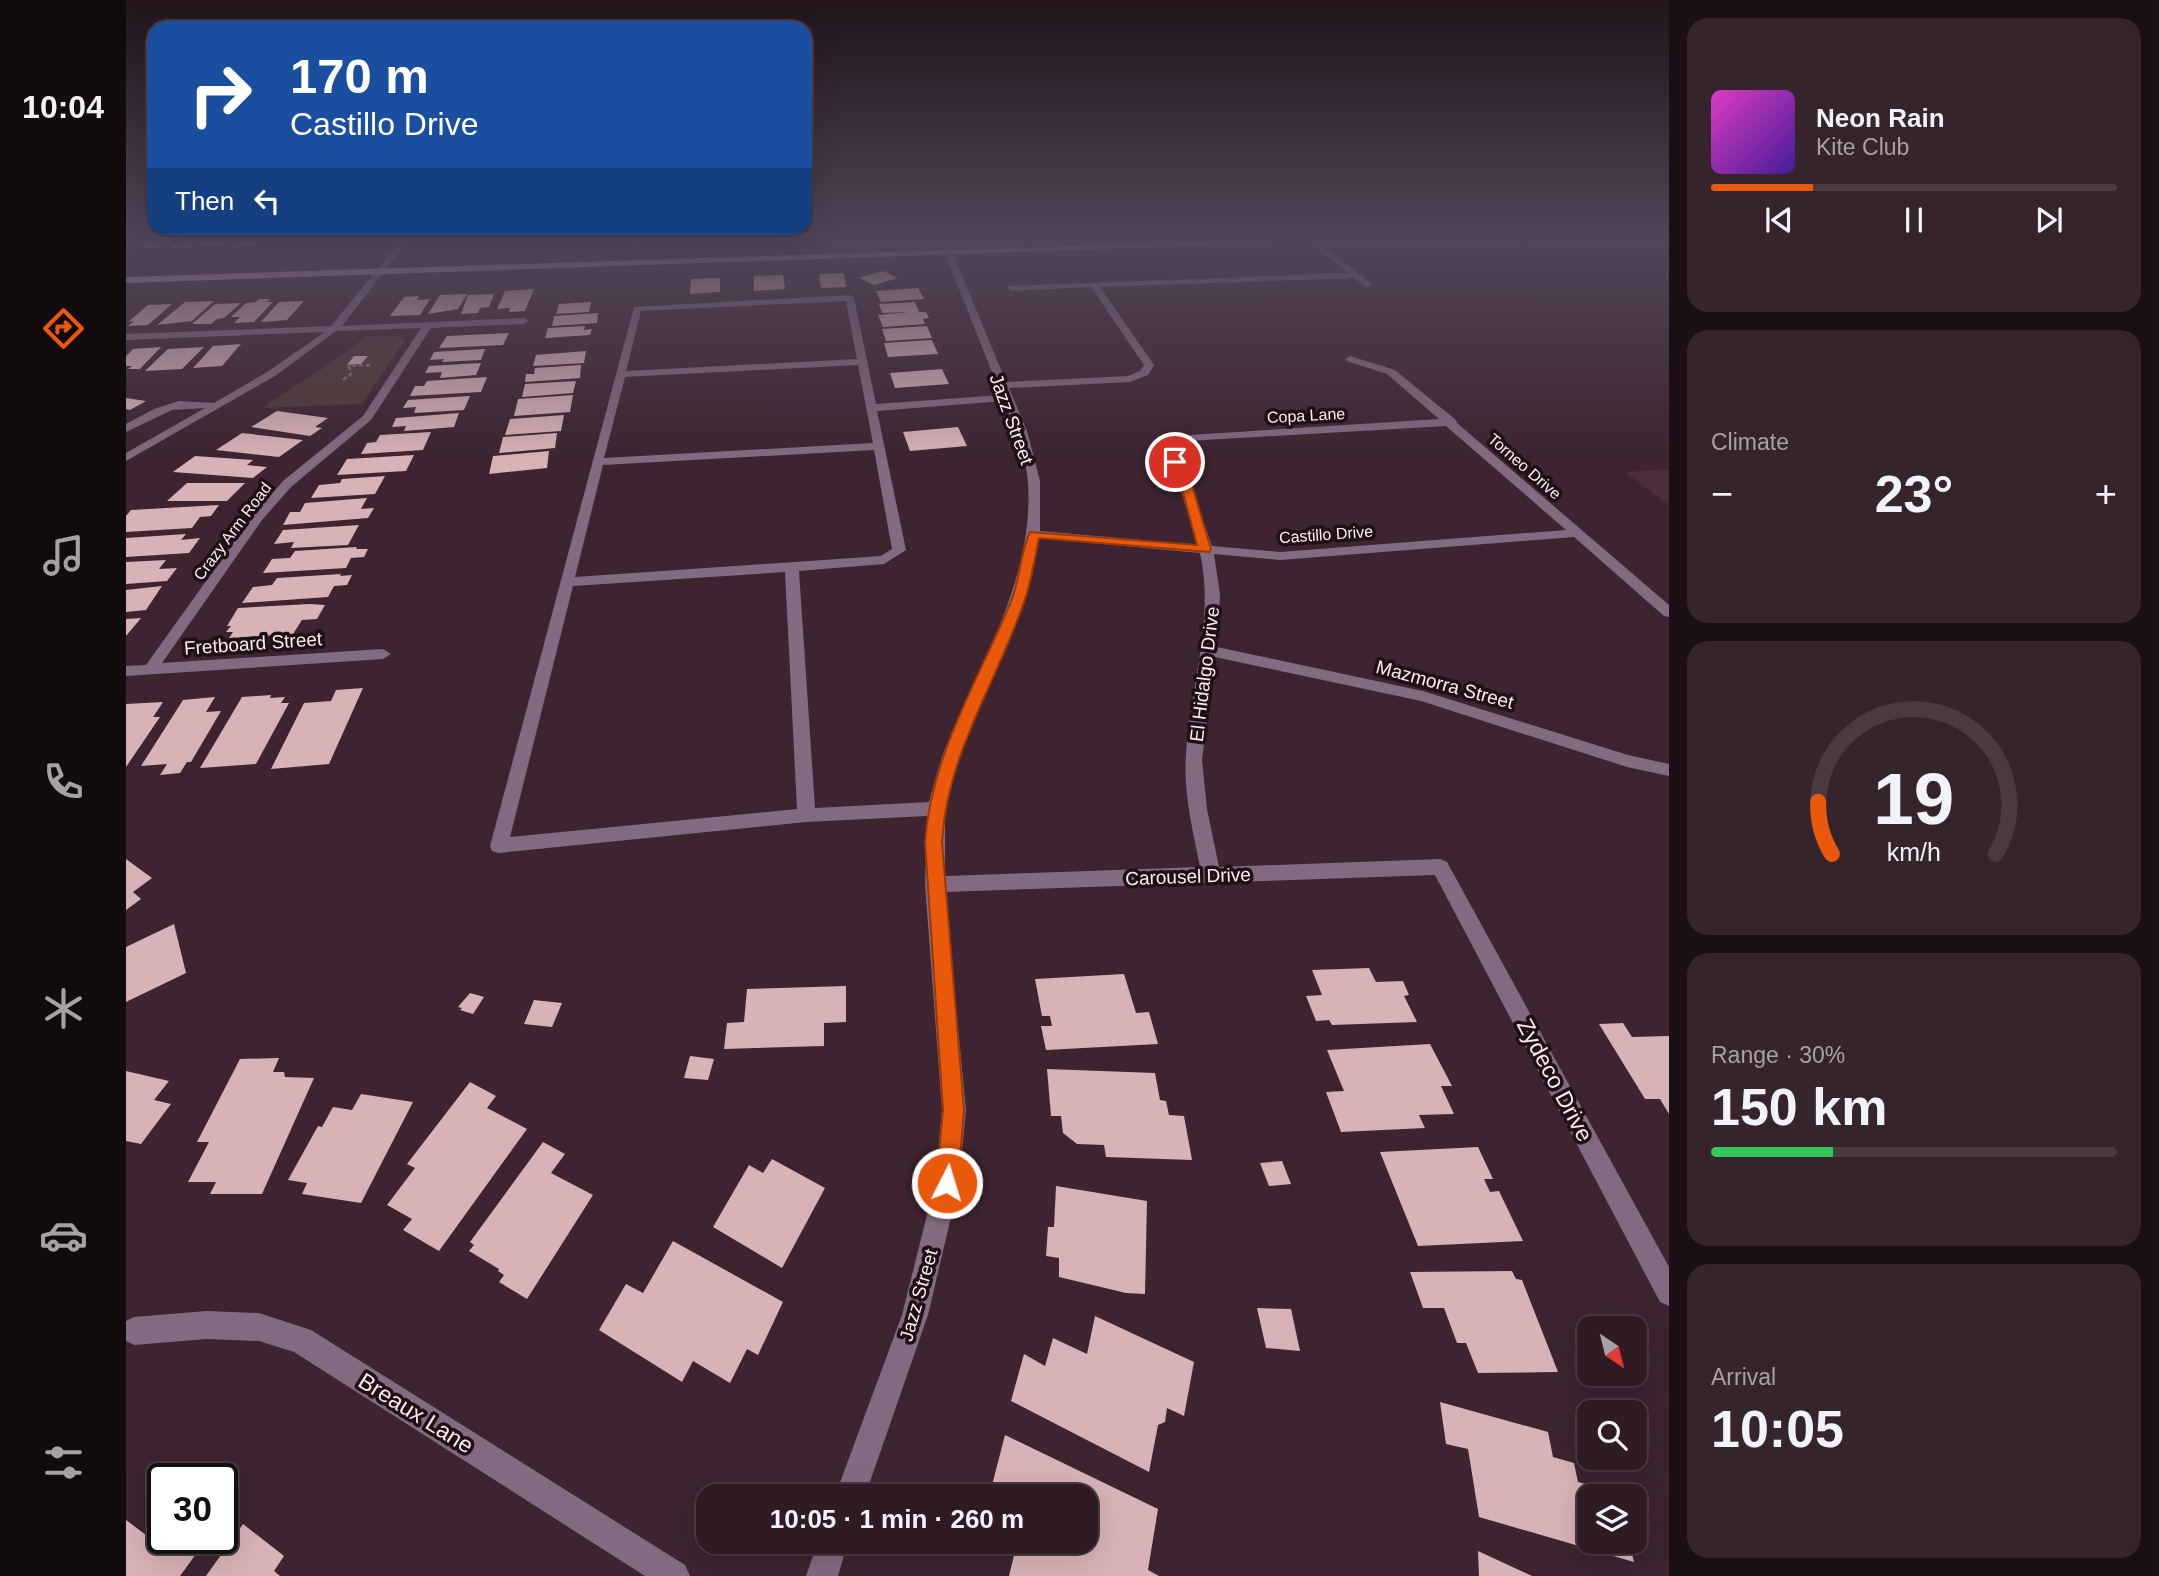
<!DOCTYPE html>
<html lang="en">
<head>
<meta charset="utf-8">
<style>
	:root { --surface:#2e1b24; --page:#36242c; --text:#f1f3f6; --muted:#a7a1a6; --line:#493941; --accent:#ea580c }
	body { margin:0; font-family:Arial,sans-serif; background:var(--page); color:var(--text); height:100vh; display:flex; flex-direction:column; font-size:26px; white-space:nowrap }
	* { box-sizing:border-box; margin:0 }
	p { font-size:23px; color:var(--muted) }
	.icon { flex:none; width:38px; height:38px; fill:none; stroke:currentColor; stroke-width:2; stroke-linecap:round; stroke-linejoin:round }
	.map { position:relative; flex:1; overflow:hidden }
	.side { display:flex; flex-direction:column; gap:18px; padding:18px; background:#190f14; width:490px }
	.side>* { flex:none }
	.banner { position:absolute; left:21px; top:21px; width:665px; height:214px; border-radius:21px; box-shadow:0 7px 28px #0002,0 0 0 2px var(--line); background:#1a4fa0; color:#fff; overflow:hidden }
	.needle { width:46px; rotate:145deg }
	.controls { position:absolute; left:1451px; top:1316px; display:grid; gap:14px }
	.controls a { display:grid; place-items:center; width:70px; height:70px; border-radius:14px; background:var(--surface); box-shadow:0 7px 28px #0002,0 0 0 2px var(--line); font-size:35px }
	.speed { position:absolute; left:21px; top:1463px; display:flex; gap:14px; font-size:35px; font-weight:700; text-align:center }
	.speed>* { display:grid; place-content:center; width:91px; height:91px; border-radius:50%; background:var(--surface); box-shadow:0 7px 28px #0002,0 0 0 2px var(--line); line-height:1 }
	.speed .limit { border:4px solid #111; border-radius:10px; background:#fff; color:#111 }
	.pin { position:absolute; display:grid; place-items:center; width:60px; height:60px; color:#fff; margin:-30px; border:4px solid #fff; border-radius:50%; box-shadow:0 2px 7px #0007 }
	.me { position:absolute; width:77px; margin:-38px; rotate:5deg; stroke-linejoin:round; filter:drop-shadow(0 0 5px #0008) }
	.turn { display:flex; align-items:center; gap:24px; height:147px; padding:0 28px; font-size:32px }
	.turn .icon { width:91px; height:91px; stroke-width:2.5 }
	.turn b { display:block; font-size:49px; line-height:60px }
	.then { display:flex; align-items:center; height:66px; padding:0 28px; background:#0003; gap:14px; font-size:26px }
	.big { font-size:52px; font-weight:800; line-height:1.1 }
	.side .card { flex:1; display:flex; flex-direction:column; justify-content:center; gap:10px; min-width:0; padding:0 24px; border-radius:21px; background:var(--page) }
	.side .dial { align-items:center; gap:0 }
	.dial svg { height:182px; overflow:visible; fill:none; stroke:var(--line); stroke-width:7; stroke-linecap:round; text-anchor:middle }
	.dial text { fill:var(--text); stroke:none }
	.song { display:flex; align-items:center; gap:21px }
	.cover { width:84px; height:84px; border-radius:10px; background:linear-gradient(135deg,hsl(310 70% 55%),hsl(260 70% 35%)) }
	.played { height:7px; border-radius:4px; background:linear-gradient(90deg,var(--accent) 25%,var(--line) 25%) }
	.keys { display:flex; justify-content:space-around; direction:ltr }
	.heat { display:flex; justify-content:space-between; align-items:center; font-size:38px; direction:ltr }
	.charge { height:10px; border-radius:5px; background:linear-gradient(90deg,#34c759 30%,var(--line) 0) }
	.trip { position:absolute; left:570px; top:1484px; width:402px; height:70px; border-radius:21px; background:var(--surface); box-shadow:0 7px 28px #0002,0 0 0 2px var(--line); font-weight:800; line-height:70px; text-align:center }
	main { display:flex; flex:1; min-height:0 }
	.dock { display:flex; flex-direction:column; width:126px; justify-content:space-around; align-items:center; background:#120b0e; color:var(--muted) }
	.dock .icon { width:49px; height:49px }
	.dock .selected { color:var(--accent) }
	.dock b { font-size:32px; color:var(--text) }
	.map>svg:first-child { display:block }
</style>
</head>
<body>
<main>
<nav class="dock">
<b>10:04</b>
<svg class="icon selected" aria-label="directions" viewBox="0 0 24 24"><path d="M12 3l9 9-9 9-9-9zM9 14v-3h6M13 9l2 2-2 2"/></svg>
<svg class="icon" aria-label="music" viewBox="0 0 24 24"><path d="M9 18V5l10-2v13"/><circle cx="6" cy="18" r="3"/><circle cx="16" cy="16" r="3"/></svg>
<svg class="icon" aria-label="phone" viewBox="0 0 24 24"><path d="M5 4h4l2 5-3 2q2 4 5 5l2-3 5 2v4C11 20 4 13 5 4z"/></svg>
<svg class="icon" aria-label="climate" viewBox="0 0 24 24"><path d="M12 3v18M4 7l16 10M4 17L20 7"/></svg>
<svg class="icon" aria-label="car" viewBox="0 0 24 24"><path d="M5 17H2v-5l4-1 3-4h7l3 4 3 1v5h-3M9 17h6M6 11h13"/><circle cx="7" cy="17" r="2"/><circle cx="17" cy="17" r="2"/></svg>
<svg class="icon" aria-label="filters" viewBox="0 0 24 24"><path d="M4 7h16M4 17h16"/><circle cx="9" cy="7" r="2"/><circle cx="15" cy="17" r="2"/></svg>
</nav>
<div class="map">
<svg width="1543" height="1576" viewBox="0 0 1543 1576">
	<rect width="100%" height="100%" fill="#3d2430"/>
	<!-- built -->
	<path fill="#4d2d3c" d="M1543,469V505L1499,472Z"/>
	<!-- green -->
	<path fill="#4d3935" d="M241,336H269L279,340L236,404L135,408L196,369Z"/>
	<!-- building -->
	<g fill="#d7b2b6">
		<path d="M26,240H49L39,247L14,248Z"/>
		<path d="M56,240H78L68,248H44Z"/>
		<path d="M81,240H104L96,246H72Z"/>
		<path d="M111,240H135L128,246L102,247Z"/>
		<path d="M757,271L772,278L748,285L733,278Z"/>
		<path d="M718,273L720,287L695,288L693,274Z"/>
		<path d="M657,275L659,289L628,291V276Z"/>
		<path d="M594,278V292L564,294L565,279Z"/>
		<path d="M792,288L798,299L755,302L750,291Z"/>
		<path d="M408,289L399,311L383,312L384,308L371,309L379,291Z"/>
		<path d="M341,294L332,309L302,314L314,295Z"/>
		<path d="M368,294L363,307L354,308L352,313L335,314L342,295Z"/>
		<path d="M293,296L291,300L304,299L294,315L264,316L278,297Z"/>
		<path d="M133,299H144L141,302H147L128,322L108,323L114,317H105L120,303L130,302Z"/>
		<path d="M88,301L66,321L31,325L59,302Z"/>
		<path d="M178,301L161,320L135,322L153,302Z"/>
		<path d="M465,302L463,312L430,314L433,304Z"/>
		<path d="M789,302L793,312H800L803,318L797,319L799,324L757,327L752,315L783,312L756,313L753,304Z"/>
		<path d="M115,303L98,318L91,319L85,324H66L89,304Z"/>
		<path d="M46,304L22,325L2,326L8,321L2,322L22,305Z"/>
		<path d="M472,313L471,323L426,326L428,316Z"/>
		<path d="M459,326L458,330L466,329L464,335L419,338L422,328Z"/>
		<path d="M801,326L806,338L760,341L756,329Z"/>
		<path d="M383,333L377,345L313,348L321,336Z"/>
		<path d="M806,340L812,354L762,357L758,343Z"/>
		<path d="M115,344L96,366L67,368L87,346Z"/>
		<path d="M35,347L14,369H2L6,366H0V356L7,349Z"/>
		<path d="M78,347L56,369L19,371L42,349Z"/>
		<path d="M359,349L355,360L316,362L318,359L304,360L308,352Z"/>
		<path d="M460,351L458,363L407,366L410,355Z"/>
		<path d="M228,356H242L235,364L221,365Z"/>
		<path d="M355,363L350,375L314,378L316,372L299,373L303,366Z"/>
		<path d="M455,365L454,378L399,382L400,374H408L409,368Z"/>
		<path d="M816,369L823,384L769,388L764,373Z"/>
		<path d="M361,377L355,392L284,396L289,386H298L301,381Z"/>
		<path d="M450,381L447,393L396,397L399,384Z"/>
		<path d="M447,395L444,412L388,416L392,399Z"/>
		<path d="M344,396L338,410L288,413L290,407L277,408L282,400Z"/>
		<path d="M0,398L20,401L4,410L0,409Z"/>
		<path d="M151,411L202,418L189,427L196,428L184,436L125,427Z"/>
		<path d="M333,413L328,427L278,431L280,426L266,427L270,418Z"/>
		<path d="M438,415L435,431L379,435L384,419Z"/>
		<path d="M832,427L841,446L784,451L777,432Z"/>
		<path d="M305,432L297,450L235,454L241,443L250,442L254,435Z"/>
		<path d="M116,433L177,440L153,457L90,450Z"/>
		<path d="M431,433L429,448L373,453L377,437Z"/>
		<path d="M423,451L421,468L363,474L367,456Z"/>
		<path d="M288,455L280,471L211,475L221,459Z"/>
		<path d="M69,456L127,460L121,465L141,467L127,478L47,472Z"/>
		<path d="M259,476L249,494L185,498L193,485L214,483L216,479Z"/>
		<path d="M61,483H119L101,501H41Z"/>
		<path d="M241,498L235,509L248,508L242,518L157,525L164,512H174L179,503Z"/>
		<path d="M93,505L85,516L74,517L66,528L0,532V516L5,510Z"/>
		<path d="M233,525L222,545L165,548L168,542L148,544L157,530Z"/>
		<path d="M60,534L55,540L74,538L63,553L0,557V538Z"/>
		<path d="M231,547L230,549H242L238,557L225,558L220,568L137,573L146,559L164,558L169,551Z"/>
		<path d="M40,560L33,569L51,568L41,581L0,584V562Z"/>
		<path d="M215,574L214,576L226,575L221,585L208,586L202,597L116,603L127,587L146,585L151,578Z"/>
		<path d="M36,586L20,610L0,612V590Z"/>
		<path d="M184,604L199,605L191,619L176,620L167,634L103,638L107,632H100L105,626H101L112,608Z"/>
		<path d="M15,618L0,636V619Z"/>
		<path d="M237,688L203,764L145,769L178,703L205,701L210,690Z"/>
		<path d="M145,695L144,698L159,697L155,703H163L130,764L74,768L116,697Z"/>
		<path d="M89,697L80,712L95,711L65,762H61L54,773L34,775L41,764L15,766L57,700Z"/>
		<path d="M37,702L27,717H34L0,767V704Z"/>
		<path d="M0,859L26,878L7,892L15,899L0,910Z"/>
		<path d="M48,924L60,973L0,1002V947Z"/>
		<path d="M1243,968L1250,982L1277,981L1283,995L1278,996L1291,1022L1206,1025L1203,1020L1190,1021L1180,996L1196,995L1186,970Z"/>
		<path d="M998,974L1010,1013L1023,1012L1032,1044L920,1050L915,1026H926L924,1016H916L909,979Z"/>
		<path d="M720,986V1022L698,1023V1046L598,1049L601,1023L618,1022L621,989Z"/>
		<path d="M344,993L358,997L347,1014L334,1010L336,1008L332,1007Z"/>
		<path d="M408,1000L436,1003L426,1027L398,1024Z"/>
		<path d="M1497,1023L1506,1037L1543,1036V1114L1534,1099H1519L1473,1024Z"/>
		<path d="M1304,1044L1326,1086H1315L1328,1114L1293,1115L1299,1128L1215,1132L1200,1092L1218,1091L1201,1050Z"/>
		<path d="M564,1056L588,1059L582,1080L558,1078Z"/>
		<path d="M153,1058L147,1072H158L159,1077L188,1078L136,1194H84L90,1182H62L83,1142H71L114,1059Z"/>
		<path d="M921,1069L1029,1073L1034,1100L1040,1101L1043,1115L1058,1116L1066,1160L980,1157L978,1145L951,1144L937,1133L935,1116H925Z"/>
		<path d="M0,1071L43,1081L28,1100L45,1104L15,1144L0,1141Z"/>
		<path d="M344,1082L370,1096L361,1108L401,1129L313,1251L277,1230L286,1219L261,1205L289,1168L281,1164Z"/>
		<path d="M235,1094L287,1102L235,1203L176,1194L181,1183L162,1180L192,1126L196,1127L207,1107L226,1110Z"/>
		<path d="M417,1142L439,1154L425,1173L467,1195L401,1299L373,1282L378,1275L372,1271L373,1269L343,1251L348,1245L344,1242Z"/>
		<path d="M1352,1147L1367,1179H1358L1364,1192L1373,1191L1397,1241L1292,1246L1254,1152Z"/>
		<path d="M646,1159L699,1188L656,1268L587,1227L623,1165L637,1173Z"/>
		<path d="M1156,1161L1165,1184L1143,1186L1134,1163Z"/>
		<path d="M930,1186L1021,1201L1019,1294L1000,1293L933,1277V1258L920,1256L922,1227H928Z"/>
		<path d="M547,1241L657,1302L632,1355L621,1349L604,1383L567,1361L556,1382L473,1330L500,1284L517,1293Z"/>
		<path d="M1386,1271L1390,1279L1396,1280L1432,1372L1352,1373L1340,1343H1331L1318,1308H1297L1284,1272Z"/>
		<path d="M1131,1308L1165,1309L1174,1351L1140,1348Z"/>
		<path d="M969,1316L1068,1362L1058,1416L1041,1408L1039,1422L1032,1425L1023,1472L885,1401L898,1354L919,1366L927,1338L961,1354Z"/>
		<path d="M1314,1402L1422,1432L1427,1457L1448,1463L1452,1482L1490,1492L1491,1496H1463V1542H1503L1508,1562L1353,1517L1342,1449L1320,1444Z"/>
		<path d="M879,1435L1032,1509L1022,1570L1033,1576H883L889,1551L869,1542H961V1496H878L865,1489Z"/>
		<path d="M37,1512V1538H72L78,1543L54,1576H0V1520L20,1535Z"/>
		<path d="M117,1524L158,1556L148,1571L154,1576H80Z"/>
		<path d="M1352,1551L1406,1576H1353Z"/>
	</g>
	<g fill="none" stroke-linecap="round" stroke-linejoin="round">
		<!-- path -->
		<path stroke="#89737d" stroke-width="2.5" stroke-dasharray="4.5 2.5" stroke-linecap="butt" d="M217,380L225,374L223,366L244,365"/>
		<!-- minor -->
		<g fill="#836a80" fill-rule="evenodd">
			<path d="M0,240H7L0,244Z"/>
			<path d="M275,240H283L216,326L398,318L403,321L398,324L305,328L245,420L165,487L136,520L36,663L257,649L265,654L257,659L0,676V666L20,665L128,514L157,481L237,416L295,328L210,331L149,376L0,461V453L79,408L46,410L0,432V424L28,409L53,401L88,403L141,372L199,332L0,340V334L205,326Z"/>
			<path d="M505,240H513L511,254L504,252Z"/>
			<path d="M810,240H818L826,251L880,382L1002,376L1014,371L1018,365L965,287L884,291L881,286L1222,273L1181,240H1189L1247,285L1240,287L1228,278L974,287L1028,365L1022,375L1004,382L883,388L901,431L914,481V531L1072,545L1056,494L1031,439L1033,437L1313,419L1261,374L1221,361L1219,359L1224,356L1269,370L1330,420L1331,423L1543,605V617L1538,616L1448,537L1154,560L1088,554L1094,595L1091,647L1297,691L1502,755L1543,764V776L1501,767L1295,701L1089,657L1076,760L1081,809L1093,867L1314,859L1321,862L1543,1267V1306L1534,1302L1309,875L819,892L840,1110L833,1183L802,1315L739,1496H709L776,1315L809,1183L816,1110L799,884L801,816L680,822L373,853L366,851L364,846L508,307L724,295L728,298L750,404L875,395L818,251ZM720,301L731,359L500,371L515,311ZM732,365L747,443L478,458L499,377ZM878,401C888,427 900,456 902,483C908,578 855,661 820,746C813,764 808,784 803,802L689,808L673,571L758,564L780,550L751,411ZM1320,426L1440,530L1154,552L1086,546L1068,494L1044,442ZM748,450L766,549L755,556L449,577L477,465ZM913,538L1074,553C1089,622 1064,686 1060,755C1057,793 1067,830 1074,867L819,876V809L835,749L900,596ZM659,572L671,809L384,837L447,586Z"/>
			<path d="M81,1311L133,1313L185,1330L559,1565L564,1576H519L168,1352L133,1341L81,1339L8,1345L0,1341V1321L8,1317Z"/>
			<path d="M692,1542H722L712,1576H680Z"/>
		</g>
		<!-- major -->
		<path fill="#d9a5d5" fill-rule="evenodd" d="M1125,240H1184L1180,242L0,283V277Z"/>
	</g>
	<!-- sky -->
	<linearGradient id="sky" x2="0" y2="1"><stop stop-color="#22141a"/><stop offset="0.52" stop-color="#514559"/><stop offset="1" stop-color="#514559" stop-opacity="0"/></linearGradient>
	<rect width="1543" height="460" fill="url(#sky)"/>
	<!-- route -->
	<path fill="#ea580c" stroke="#983908" stroke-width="2" d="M1045,460H1053L1066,485L1085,549L1083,552L913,538C909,557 906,577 900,596C873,680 821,751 816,842L838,1110L832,1183L829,1191L821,1194L813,1191L810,1183L817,1110L799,842C805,755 853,679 886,599C894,578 894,553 904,532L1071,545L1055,485L1043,462Z"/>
	<g text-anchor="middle" stroke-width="7" stroke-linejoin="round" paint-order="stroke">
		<!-- far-street labels -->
		<g font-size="16" fill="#fceaf2" stroke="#1d1116">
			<text transform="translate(1180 415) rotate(-3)" y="6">Copa Lane</text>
			<text transform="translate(1399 466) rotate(41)" y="6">Torneo Drive</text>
			<text transform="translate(106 531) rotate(-53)" y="6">Crazy Arm Road</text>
			<text transform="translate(1200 534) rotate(-4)" y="6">Castillo Drive</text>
		</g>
		<!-- street labels -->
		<g font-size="19" fill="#fceaf2" stroke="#1d1116">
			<text transform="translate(886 419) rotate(70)" y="7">Jazz Street</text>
			<text transform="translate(127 643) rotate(-4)" y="7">Fretboard Street</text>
			<text transform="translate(1078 674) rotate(-83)" y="7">El Hidalgo Drive</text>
			<text transform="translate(1319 684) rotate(15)" y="7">Mazmorra Street</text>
			<text transform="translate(1062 876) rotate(-2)" y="7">Carousel Drive</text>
			<text transform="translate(792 1295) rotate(-74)" y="7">Jazz Street</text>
		</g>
		<!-- near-street labels -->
		<g font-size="23" fill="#fceaf2" stroke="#1d1116">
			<text transform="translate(1429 1080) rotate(62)" y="8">Zydeco Drive</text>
			<text transform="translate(290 1413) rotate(32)" y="8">Breaux Lane</text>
		</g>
	</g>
</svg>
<div class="controls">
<a><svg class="needle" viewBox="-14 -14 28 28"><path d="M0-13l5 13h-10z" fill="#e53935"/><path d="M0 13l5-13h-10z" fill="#a7a1a6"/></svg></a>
<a><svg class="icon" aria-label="search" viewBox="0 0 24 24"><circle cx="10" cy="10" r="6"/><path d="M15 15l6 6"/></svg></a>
<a><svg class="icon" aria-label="layers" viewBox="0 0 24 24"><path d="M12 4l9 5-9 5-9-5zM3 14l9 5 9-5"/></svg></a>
</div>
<div class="speed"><div class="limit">30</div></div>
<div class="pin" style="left:1049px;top:462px;background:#d93025"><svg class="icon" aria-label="arrive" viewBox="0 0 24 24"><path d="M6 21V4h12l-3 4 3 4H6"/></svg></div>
<svg class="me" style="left:821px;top:1183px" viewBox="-20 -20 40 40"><circle r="17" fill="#ea580c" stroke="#fff" stroke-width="3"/><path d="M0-11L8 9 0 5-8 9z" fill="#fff"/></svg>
<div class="trip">10:05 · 1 min · 260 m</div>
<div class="banner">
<div class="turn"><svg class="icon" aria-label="right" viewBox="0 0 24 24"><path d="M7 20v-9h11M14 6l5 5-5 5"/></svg><div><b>170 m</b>Castillo Drive</div></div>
<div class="then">Then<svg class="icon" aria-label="left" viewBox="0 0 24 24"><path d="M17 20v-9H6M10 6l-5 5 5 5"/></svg></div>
</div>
</div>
<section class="side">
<div class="card">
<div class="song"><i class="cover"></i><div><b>Neon Rain</b><p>Kite Club</p></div></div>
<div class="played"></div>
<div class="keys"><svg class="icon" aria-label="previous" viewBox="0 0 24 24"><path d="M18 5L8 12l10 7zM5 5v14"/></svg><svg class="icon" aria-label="pause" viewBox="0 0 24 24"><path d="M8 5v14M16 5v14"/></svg><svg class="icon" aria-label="next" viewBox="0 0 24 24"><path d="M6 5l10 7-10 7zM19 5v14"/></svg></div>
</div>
<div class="card"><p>Climate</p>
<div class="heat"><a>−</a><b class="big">23°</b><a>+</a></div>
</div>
<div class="card dial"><svg viewBox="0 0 100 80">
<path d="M14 69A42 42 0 1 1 86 69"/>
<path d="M14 69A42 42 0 0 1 8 46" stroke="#ea580c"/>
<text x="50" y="56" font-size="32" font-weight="700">19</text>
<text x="50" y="72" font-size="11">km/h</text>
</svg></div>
<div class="card"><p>Range · 30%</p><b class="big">150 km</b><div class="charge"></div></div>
<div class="card"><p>Arrival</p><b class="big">10:05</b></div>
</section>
</main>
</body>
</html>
